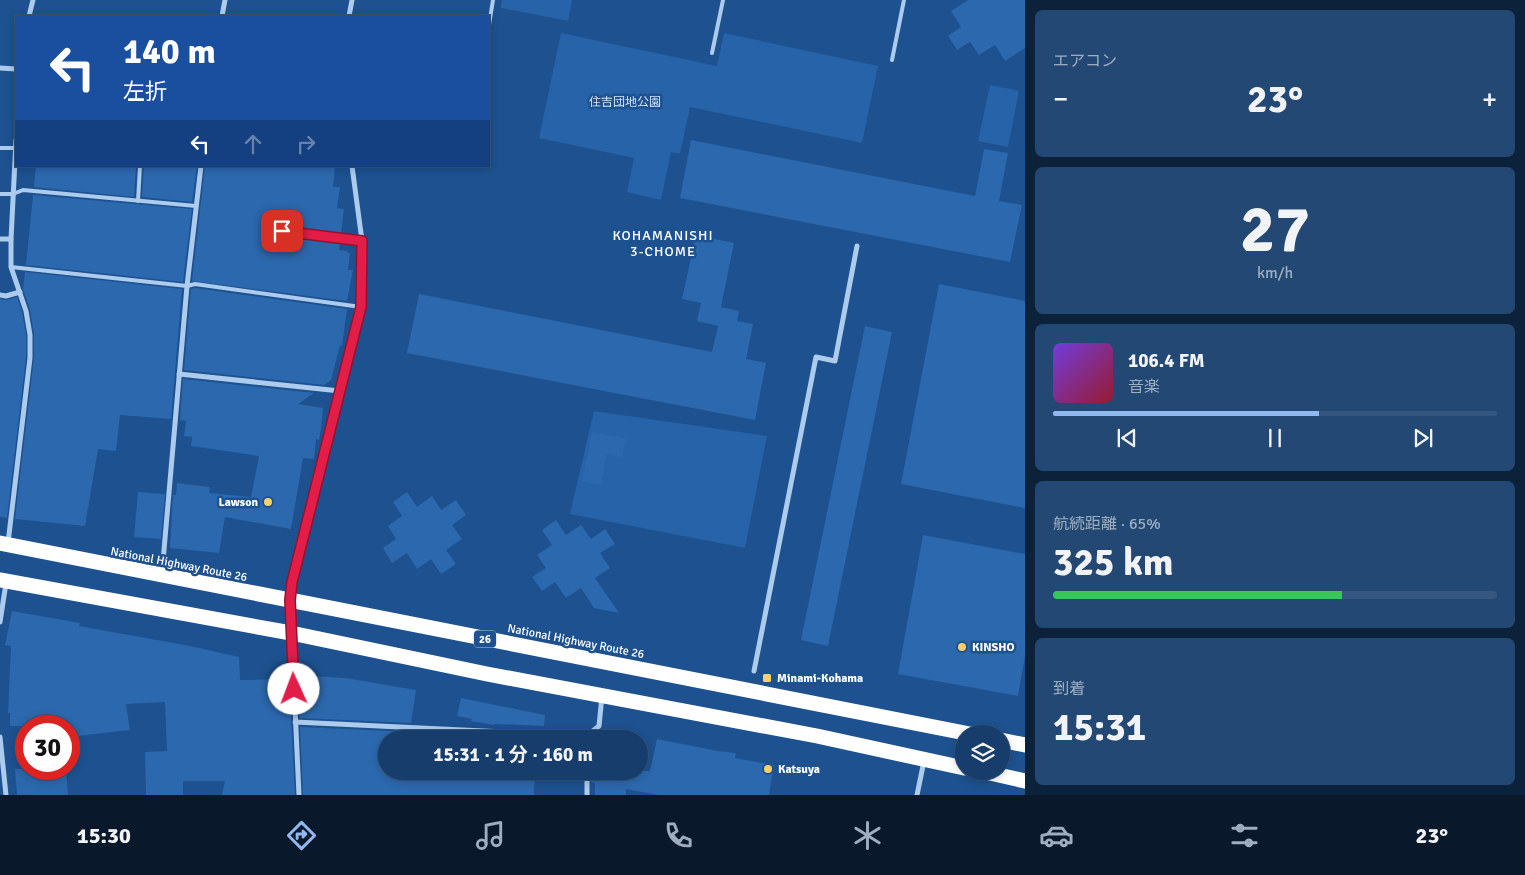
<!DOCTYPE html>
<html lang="ja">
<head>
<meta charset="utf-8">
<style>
	:root { --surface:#163d6b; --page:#234873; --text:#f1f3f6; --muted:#9eaec1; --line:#35567e; --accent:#90b9f0 }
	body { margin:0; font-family:Signika,"Noto Sans JP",sans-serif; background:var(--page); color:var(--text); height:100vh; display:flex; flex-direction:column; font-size:19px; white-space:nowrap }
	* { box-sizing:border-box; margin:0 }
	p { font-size:16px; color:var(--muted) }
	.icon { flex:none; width:28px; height:28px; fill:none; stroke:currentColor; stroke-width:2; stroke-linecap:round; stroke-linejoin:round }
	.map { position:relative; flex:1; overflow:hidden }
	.sheet { display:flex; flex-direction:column; gap:10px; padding:10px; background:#0c223b; width:500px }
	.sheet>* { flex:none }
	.guide { position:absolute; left:15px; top:15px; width:475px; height:152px; border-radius:0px; box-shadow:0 2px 8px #0003,0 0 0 1px var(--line); background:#1a4fa0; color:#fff; overflow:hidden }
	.buttons { position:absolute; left:955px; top:725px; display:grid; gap:10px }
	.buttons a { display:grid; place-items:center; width:55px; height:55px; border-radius:50%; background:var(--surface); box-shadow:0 2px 8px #0003,0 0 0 1px var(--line); font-size:25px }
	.speed { position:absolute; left:15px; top:715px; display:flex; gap:10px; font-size:25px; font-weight:700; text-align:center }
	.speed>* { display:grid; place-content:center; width:65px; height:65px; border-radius:50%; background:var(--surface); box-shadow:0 2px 8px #0003,0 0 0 1px var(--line); line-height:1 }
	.speed .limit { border:8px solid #d22; background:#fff; color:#111 }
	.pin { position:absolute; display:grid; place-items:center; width:42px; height:42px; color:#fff; margin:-21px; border-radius:10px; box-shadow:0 2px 8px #0006 }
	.me { position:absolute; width:55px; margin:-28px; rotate:358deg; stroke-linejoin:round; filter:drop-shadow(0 0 4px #0008) }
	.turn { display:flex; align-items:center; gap:18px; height:105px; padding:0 25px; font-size:22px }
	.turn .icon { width:65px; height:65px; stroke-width:2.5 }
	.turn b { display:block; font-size:35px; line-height:42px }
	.lanes { display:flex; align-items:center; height:48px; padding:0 25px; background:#0003; justify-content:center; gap:25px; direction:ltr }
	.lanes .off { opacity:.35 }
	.big { font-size:38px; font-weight:700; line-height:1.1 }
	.sheet .widget { flex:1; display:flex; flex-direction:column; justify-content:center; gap:8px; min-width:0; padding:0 18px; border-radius:8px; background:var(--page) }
	.sheet .dial { align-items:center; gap:0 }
	.dial b { font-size:65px; line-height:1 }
	.song { display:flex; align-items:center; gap:15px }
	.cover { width:60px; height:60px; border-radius:8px; background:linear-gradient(135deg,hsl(260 70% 55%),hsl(350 70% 35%)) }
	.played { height:5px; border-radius:2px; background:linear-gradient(90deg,var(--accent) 60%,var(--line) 60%) }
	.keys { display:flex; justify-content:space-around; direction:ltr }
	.heat { display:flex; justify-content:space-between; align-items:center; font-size:28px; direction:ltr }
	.charge { height:8px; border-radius:4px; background:linear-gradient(90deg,#34c759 65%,var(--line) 0) }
	.trip { position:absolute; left:378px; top:730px; width:270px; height:50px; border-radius:25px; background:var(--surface); box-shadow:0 2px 8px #0003,0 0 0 1px var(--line); font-weight:700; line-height:50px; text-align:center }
	.dock { display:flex; height:80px; justify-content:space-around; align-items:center; background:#09182b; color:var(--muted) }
	.dock .icon { width:35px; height:35px }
	.dock .active { color:var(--accent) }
	.dock b { font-size:22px; color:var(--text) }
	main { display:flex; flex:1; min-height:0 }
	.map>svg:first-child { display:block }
</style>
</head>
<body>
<main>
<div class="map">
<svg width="1025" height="795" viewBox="0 0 1025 795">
	<rect width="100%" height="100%" fill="#1d518f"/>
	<!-- green -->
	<g fill="#2663a8">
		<path d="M502,0H572L568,21L501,8Z"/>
		<path d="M561,33L717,66L724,33L878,66L862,143L690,107L680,154L671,152L661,200L627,192L634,158L539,138Z"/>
		<path d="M990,85L1019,91L1008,147L978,141Z"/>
		<path d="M594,411L767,436L745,548L570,514Z"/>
	</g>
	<!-- building -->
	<g fill="#2c68ad">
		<path d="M968,0H1025V48L1005,61L995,45L979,55L970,42L957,50L948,36L961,27L951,11Z"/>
		<path d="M691,140L975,196L984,149L1008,153L999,201L1022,205L1010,262L680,198Z"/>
		<path d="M36,166H136L134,197L34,187Z"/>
		<path d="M144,166H197L192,202L142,197Z"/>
		<path d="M205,166H335L333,187H340L337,208L344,209L341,234L283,227L279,228L278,231L281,235L340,243L339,250L348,251L347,253H350L348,270H353L347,301L192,281Z"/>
		<path d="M33,195L192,209L183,282L26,265Z"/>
		<path d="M696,235L734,243L721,307L739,311L737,321L753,324L746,359L766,363L755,420L407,353L419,294L712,352L718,326L697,321L701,303L682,299Z"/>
		<path d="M25,272L182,289L171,419L120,415L116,451L98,449L85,526L15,519L34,358V334L30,310L23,289Z"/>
		<path d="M939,284L1025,301V508L901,484Z"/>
		<path d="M195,288L347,309L342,346L340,345L331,380L324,385L184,370L191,289Z"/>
		<path d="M17,297L22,312L26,335V358L7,518L0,517V299L7,300Z"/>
		<path d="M865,326L892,332L828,646L801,640Z"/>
		<path d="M183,379L314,393L298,404L323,408L321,429L319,440L316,439L314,459L303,458L291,529L225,517L219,553L170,548L173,495H176L177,483L210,487L209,493L251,497L259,456L191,446L192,437L184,436L186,421L180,420Z"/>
		<path d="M592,432L626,438L622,458L607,454L601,485L582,482Z"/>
		<path d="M138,492L165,494L161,539L134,537Z"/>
		<path d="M407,492L417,507L432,496L441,510L456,500L466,515L452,525L462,539L446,550L456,564L441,574L431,559L417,569L407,553L392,563L383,548L396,539L388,526L402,516L393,502Z"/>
		<path d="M556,520L566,535L581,525L591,539L605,529L615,544L600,553L610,568L595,578L619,613L594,608L581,588L566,598L555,582L542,591L532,577L546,568L537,555L552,545L542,530Z"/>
		<path d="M923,535L1025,554V656L1018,696L898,674Z"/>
		<path d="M12,611L80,623L79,626L190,646L239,657L240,680L289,679L295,795H222L225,781H183V795H146L145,752L167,751L165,702L126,704L130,730L69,737V726H10V713H8L11,646L5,645Z"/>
		<path d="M308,676L346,678L416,690L411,723L300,718L298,678H308Z"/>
		<path d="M461,698L545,715L544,726L494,724V725L471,721L472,719L457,716Z"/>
		<path d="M300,727L411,732V739H386V771H535L534,795H303Z"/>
		<path d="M657,739L718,751L736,753L735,758L774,765L769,795H658L626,789V795H595V783L591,782L589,771H650Z"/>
		<path d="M15,769H66L68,795H17Z"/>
	</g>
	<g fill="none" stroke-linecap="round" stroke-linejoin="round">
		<!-- lane -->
		<g stroke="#accbed" stroke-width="4">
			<path d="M489,25L493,0"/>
			<path d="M712,53L723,0"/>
			<path d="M892,60L904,0"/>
			<path d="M0,148H15"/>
			<path d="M0,194H13L23,190L196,206"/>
			<path d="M138,201L140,166"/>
			<path d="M11,267L187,286L195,284L361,307"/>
		</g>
		<!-- street -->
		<g stroke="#accbed" stroke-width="5">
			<path d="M29,16L33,0"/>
			<path d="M222,16L225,0"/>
			<path d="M349,16L352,0"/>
			<path d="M0,68L16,69"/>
			<path d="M282,231L362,241"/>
			<path d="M0,239H11"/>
			<path d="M0,295L6,296L20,292"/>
			<path d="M179,374L340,391"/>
			<path d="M8,543L30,358V335L26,311L11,267V239L16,140"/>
			<path d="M162,573L187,286L201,166"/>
			<path d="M0,622L6,583"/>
			<path d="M754,671L816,357L835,361L857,246"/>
			<path d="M295,722L587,736"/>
			<path d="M0,737L6,795"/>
			<path d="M584,738L599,726L602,696"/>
			<path d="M584,771L587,780V795"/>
			<path d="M299,795L290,600L292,582L361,307L362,241L352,166"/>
			<path d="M917,795L924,761"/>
		</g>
		<!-- highway -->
		<g stroke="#fff" stroke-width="15">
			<path d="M0,543L970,734"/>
			<path d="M0,580L291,633L487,674L817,736L964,768"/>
			<path d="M1001,740L1025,745"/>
			<path d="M981,771L1025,781"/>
		</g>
	</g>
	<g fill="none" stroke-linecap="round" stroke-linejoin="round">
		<defs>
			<path id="route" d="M282,231L362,241L361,307L292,582L290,600L294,689"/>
		</defs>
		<!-- route casing -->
		<use href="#route" stroke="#92132f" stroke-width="12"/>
		<!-- route -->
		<use href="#route" stroke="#e11d48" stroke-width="9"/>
	</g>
	<!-- markers -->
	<g fill="#fdd06a" stroke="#1d518f" stroke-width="2">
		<circle cx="268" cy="502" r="5"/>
		<circle cx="962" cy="647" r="5"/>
		<rect x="762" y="673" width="10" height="10" rx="2.5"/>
		<circle cx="768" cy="769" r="5"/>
	</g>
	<g text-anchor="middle" stroke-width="5" stroke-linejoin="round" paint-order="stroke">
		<!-- shield labels -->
		<rect fill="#1d518f" stroke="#bbcbdd" stroke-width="1" x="474" y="630.5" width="22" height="17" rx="4"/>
		<g font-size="11" font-weight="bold" fill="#fff">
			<text x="485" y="643">26</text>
		</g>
		<!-- park labels -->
		<g font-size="12" fill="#d1e4fa" stroke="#1d518f">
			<text x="625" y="106">住吉団地公園</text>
		</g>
		<!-- poi labels -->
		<g font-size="12" font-weight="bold" fill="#fff" stroke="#1d518f" text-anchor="start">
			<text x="258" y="506" text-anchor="end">Lawson</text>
			<text x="972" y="651">KINSHO</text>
			<text x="777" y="682">Minami-Kohama</text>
			<text x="778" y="773">Katsuya</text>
		</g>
		<!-- street labels -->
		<g font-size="12" fill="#fff" stroke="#1d518f">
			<text transform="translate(179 564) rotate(11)" y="4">National Highway Route 26</text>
			<text transform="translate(576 641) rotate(11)" y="4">National Highway Route 26</text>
		</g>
		<!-- neighbourhood labels -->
		<g font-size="14" letter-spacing="1" fill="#fff" stroke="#1d518f">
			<text x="663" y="240">KOHAMANISHI<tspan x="663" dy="16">3-CHOME</tspan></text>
		</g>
	</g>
</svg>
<div class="buttons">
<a><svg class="icon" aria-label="layers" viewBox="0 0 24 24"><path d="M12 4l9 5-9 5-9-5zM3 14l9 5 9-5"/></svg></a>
</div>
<div class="speed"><div class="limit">30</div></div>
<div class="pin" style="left:282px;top:231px;background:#d93025"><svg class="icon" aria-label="arrive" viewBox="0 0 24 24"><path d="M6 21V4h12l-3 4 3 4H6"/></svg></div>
<svg class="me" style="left:294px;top:689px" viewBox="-20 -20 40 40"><circle r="19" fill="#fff"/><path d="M0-13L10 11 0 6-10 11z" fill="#e11d48"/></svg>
<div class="trip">15:31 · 1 分 · 160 m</div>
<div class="guide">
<div class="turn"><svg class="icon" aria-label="left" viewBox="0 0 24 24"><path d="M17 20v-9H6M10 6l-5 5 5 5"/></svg><div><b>140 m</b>左折</div></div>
<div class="lanes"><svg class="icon" aria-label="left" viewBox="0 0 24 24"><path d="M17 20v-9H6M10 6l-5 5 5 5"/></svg><svg class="icon off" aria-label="ahead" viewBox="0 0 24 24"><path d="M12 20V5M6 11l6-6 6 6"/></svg><svg class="icon off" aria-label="right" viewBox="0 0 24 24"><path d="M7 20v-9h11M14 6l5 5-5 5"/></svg></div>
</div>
</div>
<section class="sheet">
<div class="widget"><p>エアコン</p>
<div class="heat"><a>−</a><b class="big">23°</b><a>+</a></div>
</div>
<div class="widget dial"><b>27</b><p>km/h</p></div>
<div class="widget">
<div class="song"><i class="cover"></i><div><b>106.4 FM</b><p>音楽</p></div></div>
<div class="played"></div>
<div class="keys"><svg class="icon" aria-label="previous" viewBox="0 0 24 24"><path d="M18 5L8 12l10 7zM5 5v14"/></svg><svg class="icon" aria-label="pause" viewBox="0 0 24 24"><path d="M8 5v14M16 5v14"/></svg><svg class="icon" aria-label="next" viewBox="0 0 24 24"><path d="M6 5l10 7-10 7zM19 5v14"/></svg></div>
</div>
<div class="widget"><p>航続距離 · 65%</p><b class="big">325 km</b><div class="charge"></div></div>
<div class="widget"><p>到着</p><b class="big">15:31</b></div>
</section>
</main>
<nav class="dock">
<b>15:30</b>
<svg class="icon active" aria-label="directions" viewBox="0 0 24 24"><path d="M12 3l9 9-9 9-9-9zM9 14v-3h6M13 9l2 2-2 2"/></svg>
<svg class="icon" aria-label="music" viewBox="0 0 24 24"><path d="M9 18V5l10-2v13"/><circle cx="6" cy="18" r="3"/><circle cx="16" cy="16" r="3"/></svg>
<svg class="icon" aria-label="phone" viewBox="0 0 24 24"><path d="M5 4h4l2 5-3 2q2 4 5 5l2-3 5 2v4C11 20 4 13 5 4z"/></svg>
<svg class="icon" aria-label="climate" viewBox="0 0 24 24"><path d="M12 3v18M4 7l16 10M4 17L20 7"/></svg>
<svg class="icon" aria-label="car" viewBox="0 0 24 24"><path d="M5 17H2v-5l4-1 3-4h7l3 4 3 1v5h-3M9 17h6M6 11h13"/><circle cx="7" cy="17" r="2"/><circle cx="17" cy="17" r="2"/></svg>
<svg class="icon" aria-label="filters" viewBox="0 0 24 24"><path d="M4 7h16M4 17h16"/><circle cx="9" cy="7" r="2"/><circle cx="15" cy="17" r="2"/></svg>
<b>23°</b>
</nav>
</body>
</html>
